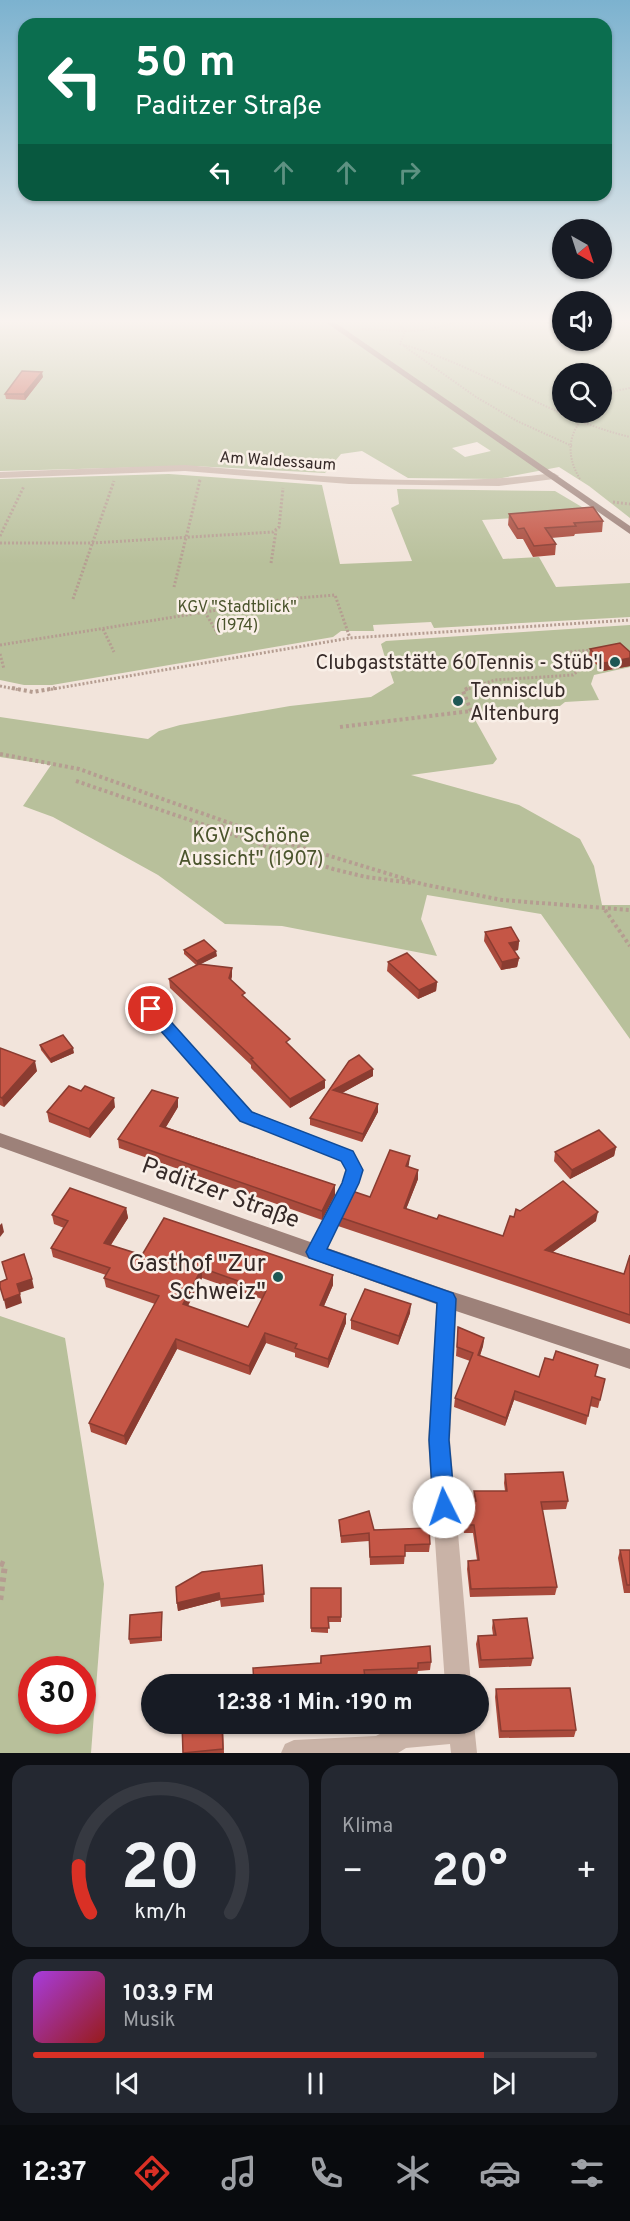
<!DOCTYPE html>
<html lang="de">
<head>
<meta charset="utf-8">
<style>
	:root { --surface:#171b24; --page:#242831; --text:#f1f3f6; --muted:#9ea1a6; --line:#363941; --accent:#d93025 }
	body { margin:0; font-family:Overpass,sans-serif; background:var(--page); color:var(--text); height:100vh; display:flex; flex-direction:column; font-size:22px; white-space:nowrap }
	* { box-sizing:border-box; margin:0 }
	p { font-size:20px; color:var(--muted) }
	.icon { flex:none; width:33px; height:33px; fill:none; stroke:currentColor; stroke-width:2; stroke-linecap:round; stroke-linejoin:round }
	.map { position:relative; height:1753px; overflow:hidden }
	.details { display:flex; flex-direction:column; gap:12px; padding:12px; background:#0d0f14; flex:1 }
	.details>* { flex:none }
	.banner { position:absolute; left:18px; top:18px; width:594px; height:183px; border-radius:18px; box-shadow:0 2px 4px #0004; background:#0b6e4f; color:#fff; overflow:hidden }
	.needle { width:39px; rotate:141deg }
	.controls { position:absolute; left:552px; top:219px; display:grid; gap:12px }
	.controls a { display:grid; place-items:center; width:60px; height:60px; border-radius:50%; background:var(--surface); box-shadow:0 2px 4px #0004; font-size:30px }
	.speed { position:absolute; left:18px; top:1656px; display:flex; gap:12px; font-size:30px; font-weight:700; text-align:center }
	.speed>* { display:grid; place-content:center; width:78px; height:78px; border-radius:50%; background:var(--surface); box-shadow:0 2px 4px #0004; line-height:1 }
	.speed .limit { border:9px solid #d22; background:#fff; color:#111 }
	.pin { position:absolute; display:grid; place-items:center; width:51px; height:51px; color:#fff; margin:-26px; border:3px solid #fff; border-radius:50%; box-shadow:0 2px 6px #0007 }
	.me { position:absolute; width:66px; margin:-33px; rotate:356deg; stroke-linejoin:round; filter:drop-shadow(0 0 4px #0008) }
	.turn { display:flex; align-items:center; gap:21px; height:126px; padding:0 18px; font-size:27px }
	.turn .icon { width:78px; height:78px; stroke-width:2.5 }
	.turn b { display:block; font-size:42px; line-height:51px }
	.lanes { display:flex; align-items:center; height:57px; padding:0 18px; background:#0003; justify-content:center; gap:30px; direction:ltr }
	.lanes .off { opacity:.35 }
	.big { font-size:45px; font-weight:700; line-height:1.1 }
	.details .card { flex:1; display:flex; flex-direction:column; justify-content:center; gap:9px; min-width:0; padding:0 21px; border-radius:18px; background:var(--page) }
	.details .dial { align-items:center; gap:0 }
	.dial svg { height:156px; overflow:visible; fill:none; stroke:var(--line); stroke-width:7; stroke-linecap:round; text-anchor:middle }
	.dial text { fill:var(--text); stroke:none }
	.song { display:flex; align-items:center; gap:18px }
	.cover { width:72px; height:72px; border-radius:9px; background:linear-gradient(135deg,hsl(280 70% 55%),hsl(0 70% 35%)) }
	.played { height:6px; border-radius:3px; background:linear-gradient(90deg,var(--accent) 80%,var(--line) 80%) }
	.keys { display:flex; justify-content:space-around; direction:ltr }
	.heat { display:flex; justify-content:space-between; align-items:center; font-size:33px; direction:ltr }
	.details .tiles { flex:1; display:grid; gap:12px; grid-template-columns:1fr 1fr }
	.card:last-child { grid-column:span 2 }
	.trip { position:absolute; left:141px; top:1674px; width:348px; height:60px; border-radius:30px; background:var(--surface); box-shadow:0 2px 4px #0004; font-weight:700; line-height:60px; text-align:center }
	.menu { display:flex; height:96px; justify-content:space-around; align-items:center; background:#090b0e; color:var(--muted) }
	.menu .icon { width:42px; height:42px }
	.menu .on { color:var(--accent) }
	.menu b { font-size:27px; color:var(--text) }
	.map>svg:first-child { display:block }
</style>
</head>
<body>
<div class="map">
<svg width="630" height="1753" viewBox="0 0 630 1753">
	<rect width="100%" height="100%" fill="#f2e4db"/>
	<!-- green -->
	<g fill="#b8c09b" fill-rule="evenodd">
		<path d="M0,319H562V340H602V319H630V518L589,486L559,467L497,479L408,478L362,451L341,454L325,473L192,466L0,471ZM562,374H602V412H562ZM477,442L491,451L465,457L452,448Z"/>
		<path d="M169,474L322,485L340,564L412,561L391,508L399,504L397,489L555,491L592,513L482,520L503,559L539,557L556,587L630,583V617L434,628L431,622L373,625L374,631H341L333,637L52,685H24L0,680V479Z"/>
		<path d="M630,625V667L594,675L591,684L599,700L565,702L560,706L479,712L473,716L497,759L493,764L411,775L519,805L580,839L594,866L602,905H630V1039L541,914L427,895L421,919L437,956L282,926L225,924L158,875L53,817L23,806L51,765L0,757V717L148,739L159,731L180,725L290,706L371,697L394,683L388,665L392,663L386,661L381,644L386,641Z"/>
		<path d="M0,1316L65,1338L104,1584L91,1753H0ZM32,1670H82V1720H32Z"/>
	</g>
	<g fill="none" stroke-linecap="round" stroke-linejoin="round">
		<!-- path-far3 -->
		<g stroke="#b59d91" stroke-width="2" stroke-dasharray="1.5 1.5" stroke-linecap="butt">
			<path d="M471,319L425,330L405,331L400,344C481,365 546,417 630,437"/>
			<path d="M362,329L405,331L394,319"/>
			<path d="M404,346L476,397L517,421L572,446"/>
			<path d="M602,401L615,391L630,388"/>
			<path d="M580,479C565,454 568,432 588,412"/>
			<path d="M199,481L200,479"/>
		</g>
		<!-- path-far2 -->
		<g stroke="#b59d91" stroke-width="3" stroke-dasharray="2 2" stroke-linecap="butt">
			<path d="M613,502L630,504"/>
			<path d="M0,536L24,486"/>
			<path d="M0,543H92L273,532L279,527L283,488"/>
			<path d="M271,563L276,531"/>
			<path d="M174,587L200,480"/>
			<path d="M73,599L114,481"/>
			<path d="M205,612L219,636"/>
			<path d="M103,629L114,652"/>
			<path d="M0,645L286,599L335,595L350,638"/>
			<path d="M0,654L4,669"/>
			<path d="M0,686L20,690"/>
			<path d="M47,690L350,638L630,620"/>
			<path d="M465,690L495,680L573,675L578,671L568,652L593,650"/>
		</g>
		<!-- path-far1 -->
		<g stroke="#b59d91" stroke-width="4" stroke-dasharray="3 3" stroke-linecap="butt">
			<path d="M12,688L33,692L55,688"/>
			<path d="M340,727L471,711L463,691L468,688"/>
			<path d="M0,754L79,769L274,839L422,884L502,900L630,910"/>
			<path d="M76,781L333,869L366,877L412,883"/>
			<path d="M217,831L226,822"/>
			<path d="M605,910L630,946"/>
		</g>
		<!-- path -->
		<path stroke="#b59d91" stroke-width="6" stroke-dasharray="4.5 4.5" stroke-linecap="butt" d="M0,1563L5,1565L0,1601"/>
		<!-- lane -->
		<path stroke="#c9b3a7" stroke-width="13" d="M151,1009L246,1116L347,1156L355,1169L351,1183L315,1253"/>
		<!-- street -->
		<g fill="#c9b3a7" fill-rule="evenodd">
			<path d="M185,465C307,475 432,489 554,473L559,476L554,479L499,486L349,484L185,471L0,478V472Z"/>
			<path d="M447,1290L454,1293L457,1299L450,1440L471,1684H445L428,1440L437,1299L440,1293Z"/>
			<path d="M398,1724H474L477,1753H451L450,1744L406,1748L398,1753H281L285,1744L294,1740L376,1736Z"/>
		</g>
		<!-- secondary -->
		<g fill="#9d8179" fill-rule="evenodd">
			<path d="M321,319H330L630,526V534Z"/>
			<path d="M0,1133L447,1290L630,1349V1369L447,1308L0,1147Z"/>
		</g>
	</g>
	<!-- wall -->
	<g fill="#a94a3c" fill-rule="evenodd">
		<path d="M43,377L25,400L6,399L5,394Z"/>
		<path d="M509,514L603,521L602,532L575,534L574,536L551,538L556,544L555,555L533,557L523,539H517L508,525Z"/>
		<path d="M590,649L630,652V666L603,671L589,657Z"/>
		<path d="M485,932L519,941L518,950L514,951L519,958L517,967L501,970L484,941Z"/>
		<path d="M184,950L217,956L200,964L232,968V976L231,980L245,998L290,1046L325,1080V1088L290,1108L251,1068V1065L170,988L169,979L196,965L184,954Z"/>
		<path d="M388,962L437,982L436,991L418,999L387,971Z"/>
		<path d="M40,1045L74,1053L51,1063L41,1050Z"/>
		<path d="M0,1048L37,1071L4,1107L0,1105Z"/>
		<path d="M349,1061L373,1076L342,1093L378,1104V1112L362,1142L310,1125V1118Z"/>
		<path d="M115,1107L90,1138L49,1122L47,1112Z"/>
		<path d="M178,1107L166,1127L335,1185V1195L322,1220L119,1148L118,1139Z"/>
		<path d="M616,1147L614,1156L570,1179L554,1161L555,1152Z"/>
		<path d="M410,1156L408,1167L418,1170V1179L406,1209L437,1219L503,1236L514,1217L520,1211L596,1221L553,1252L624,1274L630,1255V1324L338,1226L339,1217L370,1197Z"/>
		<path d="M126,1208L128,1218L111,1245L142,1255L333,1285L324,1306L346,1314V1323L328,1368L295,1357V1353L266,1343L250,1375L177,1349L126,1445L91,1432L89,1423L155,1304L106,1287L104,1278L106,1275L53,1257L51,1248L64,1228L54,1224L52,1215ZM202,1278L262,1299L248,1327L188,1306Z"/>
		<path d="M410,1313L398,1345L351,1329V1320Z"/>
		<path d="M458,1327L484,1338L483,1346L480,1356L539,1377L595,1376L605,1379L598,1408L590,1406L586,1425L514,1400L505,1426L454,1407L455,1398L470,1361L456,1356Z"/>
		<path d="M505,1474L568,1501L566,1509L542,1510L557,1587L555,1595L470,1597L467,1569L468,1561L477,1560L473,1533H464L461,1510L462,1501H473L474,1491H505L504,1483Z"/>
		<path d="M339,1520L430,1544L429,1552H405L404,1564L370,1565L369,1541L341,1543Z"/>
		<path d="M620,1550H630V1593H624L618,1558Z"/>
		<path d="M262,1565L264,1602L221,1607L220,1600L178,1611L177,1603Z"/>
		<path d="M311,1588H341V1622H328V1633L311,1632Z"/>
		<path d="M162,1616V1641L130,1644L129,1639Z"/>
		<path d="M493,1620L533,1658L531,1666L479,1668L476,1644L478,1636L493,1635L492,1628Z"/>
		<path d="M321,1656L431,1662L430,1670L418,1671L417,1676L365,1677L320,1663Z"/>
		<path d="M496,1689L576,1730L574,1737L499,1738L495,1697Z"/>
		<path d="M167,1724H223L224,1753H183L182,1726L168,1727Z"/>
	</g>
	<!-- shaded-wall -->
	<g fill="#8a3c31">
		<path d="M42,372L43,377L25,400L24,394Z"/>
		<path d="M630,658V666L603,671L604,663Z"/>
		<path d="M519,941L518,950L508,952L509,943Z"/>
		<path d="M216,951L217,956L197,966V961Z"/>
		<path d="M519,958L517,967L501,970L502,962Z"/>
		<path d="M232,968V976L229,987V978Z"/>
		<path d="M437,982L436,991L418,999L419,990Z"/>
		<path d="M73,1048L74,1053L51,1063L50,1059Z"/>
		<path d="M35,1061L37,1071L4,1107L2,1098Z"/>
		<path d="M373,1069V1076L333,1098V1090Z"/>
		<path d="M325,1080V1088L290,1108V1099Z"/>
		<path d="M114,1098L115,1107L90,1138L89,1129Z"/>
		<path d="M178,1098V1107L161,1135L160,1126Z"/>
		<path d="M378,1104V1112L362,1142L363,1134Z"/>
		<path d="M616,1147L614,1156L570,1179L572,1170Z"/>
		<path d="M410,1156L409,1164L406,1175V1166Z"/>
		<path d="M418,1170V1179L403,1217L404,1208Z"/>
		<path d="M335,1185V1195L322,1220V1211Z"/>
		<path d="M126,1208L128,1218L106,1252L104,1243Z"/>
		<path d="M598,1212L596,1221L544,1258L545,1250Z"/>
		<path d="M2,1223L4,1232L0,1237V1225Z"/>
		<path d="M202,1268V1278L184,1313L183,1304Z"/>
		<path d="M333,1275V1285L320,1315V1305Z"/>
		<path d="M32,1279L34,1288L19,1293L17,1284Z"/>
		<path d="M20,1294L22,1303L6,1309L4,1300Z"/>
		<path d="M411,1304L410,1313L398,1345L399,1336Z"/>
		<path d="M346,1314V1323L328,1368V1359Z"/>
		<path d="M265,1333L266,1343L250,1375L249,1366Z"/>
		<path d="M484,1338L483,1346L477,1364L478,1355Z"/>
		<path d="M176,1339L177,1349L126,1445L124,1436Z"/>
		<path d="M515,1391L514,1400L505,1426L506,1418Z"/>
		<path d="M219,1593L220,1600L178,1611L177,1603Z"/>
	</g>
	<!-- building -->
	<g fill="#c55646" stroke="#8a3c31" stroke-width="1.5" fill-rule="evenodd">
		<path d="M22,371L42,372L24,394H5Z"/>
		<path d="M593,507L603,521L574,523L576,526L545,528L556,544L534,546L524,528L518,529L509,514Z"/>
		<path d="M620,643L630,652V658L604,663L590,649Z"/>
		<path d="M511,927L519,941L509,943L519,958L502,962L485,932Z"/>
		<path d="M204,940L216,951L197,961L184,950Z"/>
		<path d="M407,953L437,982L419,990L388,962Z"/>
		<path d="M199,964L232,968L229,978L245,993L242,995L290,1039L286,1042L325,1080L290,1099L251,1059L253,1058L169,979Z"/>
		<path d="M63,1035L73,1048L50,1059L40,1045Z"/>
		<path d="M0,1048L35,1061L2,1098L0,1097Z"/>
		<path d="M359,1055L373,1069L333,1090L378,1104L363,1134L310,1118L349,1061Z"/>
		<path d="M69,1086L81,1091L85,1086L114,1098L89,1129L47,1112Z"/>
		<path d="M152,1090L178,1098L160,1126L335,1185L322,1211L118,1139Z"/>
		<path d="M599,1130L616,1147L572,1170L555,1152Z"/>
		<path d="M390,1150L410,1156L406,1166L418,1170L404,1208L437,1219L439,1215L503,1236L510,1216L514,1217L516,1209L520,1211L563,1181L598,1212L545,1250L624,1274L630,1255V1315L339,1217L352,1191L370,1197Z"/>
		<path d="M70,1188L126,1208L104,1243L142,1255L164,1218L333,1275L320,1305L346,1314L328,1359L295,1348L297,1344L265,1333L249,1366L176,1339L124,1436L89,1423L159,1296L104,1278L110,1268L51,1248L68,1221L52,1215ZM202,1268L266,1291L248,1327L183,1304Z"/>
		<path d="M24,1254L32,1279L17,1284L20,1294L4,1300L0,1287V1282L7,1279L2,1262Z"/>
		<path d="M365,1289L411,1304L399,1336L351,1320Z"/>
		<path d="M458,1327L484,1338L478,1355L539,1377L545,1358L553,1360L556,1351L598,1365L595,1376L605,1379L600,1400L592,1397L588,1416L515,1391L506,1418L455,1398L473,1353L457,1347Z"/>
		<path d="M563,1472L568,1501L541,1502L557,1587L471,1589L468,1561L479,1560L474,1525H465L462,1501H476L474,1491H507L505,1474Z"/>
		<path d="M369,1511L374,1530L429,1528L430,1544L405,1545V1556L370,1557L369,1533L341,1536L339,1520Z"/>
		<path d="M620,1550H630V1585H627Z"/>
		<path d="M262,1565L264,1594L220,1599L219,1593L177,1603L176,1587L202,1572Z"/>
		<path d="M311,1588H341V1617H328L329,1628H311Z"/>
		<path d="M162,1612L161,1637L129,1639L130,1615Z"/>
		<path d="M527,1618L533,1658L481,1660L478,1636L496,1635L493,1620Z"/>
		<path d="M430,1646L431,1662L418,1663V1668L364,1670L366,1684H254L253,1668L321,1663V1656Z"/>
		<path d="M221,1682V1684H192Z"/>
		<path d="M570,1688L576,1730L501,1731L496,1689Z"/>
		<path d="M182,1724H222L223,1749L183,1753Z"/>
	</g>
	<!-- sky -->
	<linearGradient id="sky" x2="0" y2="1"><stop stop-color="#7cb2cf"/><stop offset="0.57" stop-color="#f9f3ef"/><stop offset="1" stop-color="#f9f3ef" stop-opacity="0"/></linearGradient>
	<rect width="630" height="564" fill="url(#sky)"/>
	<!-- route -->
	<path fill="#1a73e8" stroke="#114b97" stroke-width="1.5" d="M151,1004L156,1005L252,1112L353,1151L363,1170L359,1183L327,1249L453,1293L456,1299L449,1440L455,1507L452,1514L444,1517L437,1514L433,1507L429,1440L437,1303L309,1258L306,1252L342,1183L346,1170L341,1161L240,1121L145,1013L143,1009L145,1005Z"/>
	<!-- markers -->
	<g fill="#1e5754" stroke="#f9efe7" stroke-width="2">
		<circle cx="615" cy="662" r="6"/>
		<circle cx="458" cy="701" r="6"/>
		<circle cx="278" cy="1277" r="6"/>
	</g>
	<g text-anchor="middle" stroke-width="5" stroke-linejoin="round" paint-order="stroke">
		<!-- far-street labels -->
		<g font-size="16" fill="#362a28" stroke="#f9efe7">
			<text transform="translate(278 460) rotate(4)" y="6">Am Waldessaum</text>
		</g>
		<!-- far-park labels -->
		<g font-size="16" fill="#4a542c" stroke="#f9efe7">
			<text x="237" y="612">KGV "Stadtblick"<tspan x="237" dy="18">(1974)</tspan></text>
		</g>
		<!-- poi labels -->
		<g font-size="20" fill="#362a28" stroke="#f9efe7" text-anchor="end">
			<text x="603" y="669">Clubgaststätte 60Tennis - Stüb'l</text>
			<text x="470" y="697" text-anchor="start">Tennisclub<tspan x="470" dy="23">Altenburg</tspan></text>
		</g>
		<!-- park labels -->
		<g font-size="20" fill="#4a542c" stroke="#f9efe7">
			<text x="251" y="842">KGV "Schöne<tspan x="251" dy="23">Aussicht" (1907)</tspan></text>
		</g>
		<!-- near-street labels -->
		<g font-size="24" fill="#362a28" stroke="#f9efe7">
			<text transform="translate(221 1192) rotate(20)" y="8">Paditzer Straße</text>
		</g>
		<!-- near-poi labels -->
		<g font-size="24" fill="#362a28" stroke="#f9efe7" text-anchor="end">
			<text x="266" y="1271">Gasthof "Zur<tspan x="266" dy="28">Schweiz"</tspan></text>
		</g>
	</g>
</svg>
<div class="controls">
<a><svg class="needle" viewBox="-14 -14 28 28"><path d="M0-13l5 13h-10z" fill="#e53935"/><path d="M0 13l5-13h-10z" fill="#9ea1a6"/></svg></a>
<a><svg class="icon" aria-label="sound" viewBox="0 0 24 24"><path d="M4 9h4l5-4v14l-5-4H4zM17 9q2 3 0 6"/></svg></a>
<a><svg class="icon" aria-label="search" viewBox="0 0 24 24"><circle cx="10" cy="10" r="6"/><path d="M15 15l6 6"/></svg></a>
</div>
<div class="speed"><div class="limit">30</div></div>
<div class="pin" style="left:151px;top:1009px;background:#d93025"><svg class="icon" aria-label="arrive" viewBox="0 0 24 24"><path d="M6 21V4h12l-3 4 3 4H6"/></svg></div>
<svg class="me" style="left:444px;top:1507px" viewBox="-20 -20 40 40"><circle r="19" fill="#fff"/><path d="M0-13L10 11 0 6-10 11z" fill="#1a73e8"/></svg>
<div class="trip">12:38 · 1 Min. · 190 m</div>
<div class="banner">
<div class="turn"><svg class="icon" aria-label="left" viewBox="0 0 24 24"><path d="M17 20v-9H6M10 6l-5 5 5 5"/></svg><div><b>50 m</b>Paditzer Straße</div></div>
<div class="lanes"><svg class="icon" aria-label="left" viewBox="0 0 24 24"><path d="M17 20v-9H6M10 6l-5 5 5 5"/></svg><svg class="icon off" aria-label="ahead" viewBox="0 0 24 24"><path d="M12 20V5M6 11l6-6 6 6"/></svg><svg class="icon off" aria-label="ahead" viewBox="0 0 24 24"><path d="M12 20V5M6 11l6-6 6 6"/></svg><svg class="icon off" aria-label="right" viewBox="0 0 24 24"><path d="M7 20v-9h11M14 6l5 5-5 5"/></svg></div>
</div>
</div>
<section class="details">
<div class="tiles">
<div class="card dial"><svg viewBox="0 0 100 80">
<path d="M14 69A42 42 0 1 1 86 69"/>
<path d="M14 69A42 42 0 0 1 8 45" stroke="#d93025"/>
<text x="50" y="56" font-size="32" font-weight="700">20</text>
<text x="50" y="72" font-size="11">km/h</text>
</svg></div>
<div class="card"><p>Klima</p>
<div class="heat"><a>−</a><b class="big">20°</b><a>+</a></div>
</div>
<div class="card">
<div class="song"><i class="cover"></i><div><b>103.9 FM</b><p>Musik</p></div></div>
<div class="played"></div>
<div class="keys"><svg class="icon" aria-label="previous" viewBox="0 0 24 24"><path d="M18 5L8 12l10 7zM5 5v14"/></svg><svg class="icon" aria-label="pause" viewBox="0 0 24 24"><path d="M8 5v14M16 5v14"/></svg><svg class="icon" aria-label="next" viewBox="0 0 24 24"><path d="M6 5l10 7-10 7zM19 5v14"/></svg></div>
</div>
</div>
</section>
<nav class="menu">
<b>12:37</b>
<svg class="icon on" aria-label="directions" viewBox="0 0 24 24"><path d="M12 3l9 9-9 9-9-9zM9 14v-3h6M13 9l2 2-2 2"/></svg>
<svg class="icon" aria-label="music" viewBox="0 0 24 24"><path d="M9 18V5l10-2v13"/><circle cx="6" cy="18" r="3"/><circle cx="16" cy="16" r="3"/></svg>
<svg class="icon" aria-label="phone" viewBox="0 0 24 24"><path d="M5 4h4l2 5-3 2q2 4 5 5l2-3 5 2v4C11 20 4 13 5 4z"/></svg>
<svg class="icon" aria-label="climate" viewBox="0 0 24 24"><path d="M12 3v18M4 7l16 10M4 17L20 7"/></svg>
<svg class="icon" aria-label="car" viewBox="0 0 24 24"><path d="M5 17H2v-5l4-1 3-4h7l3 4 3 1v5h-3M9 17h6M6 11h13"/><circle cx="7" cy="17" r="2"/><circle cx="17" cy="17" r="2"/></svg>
<svg class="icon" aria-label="filters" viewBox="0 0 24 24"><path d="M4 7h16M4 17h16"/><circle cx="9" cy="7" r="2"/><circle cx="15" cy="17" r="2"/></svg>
</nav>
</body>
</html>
